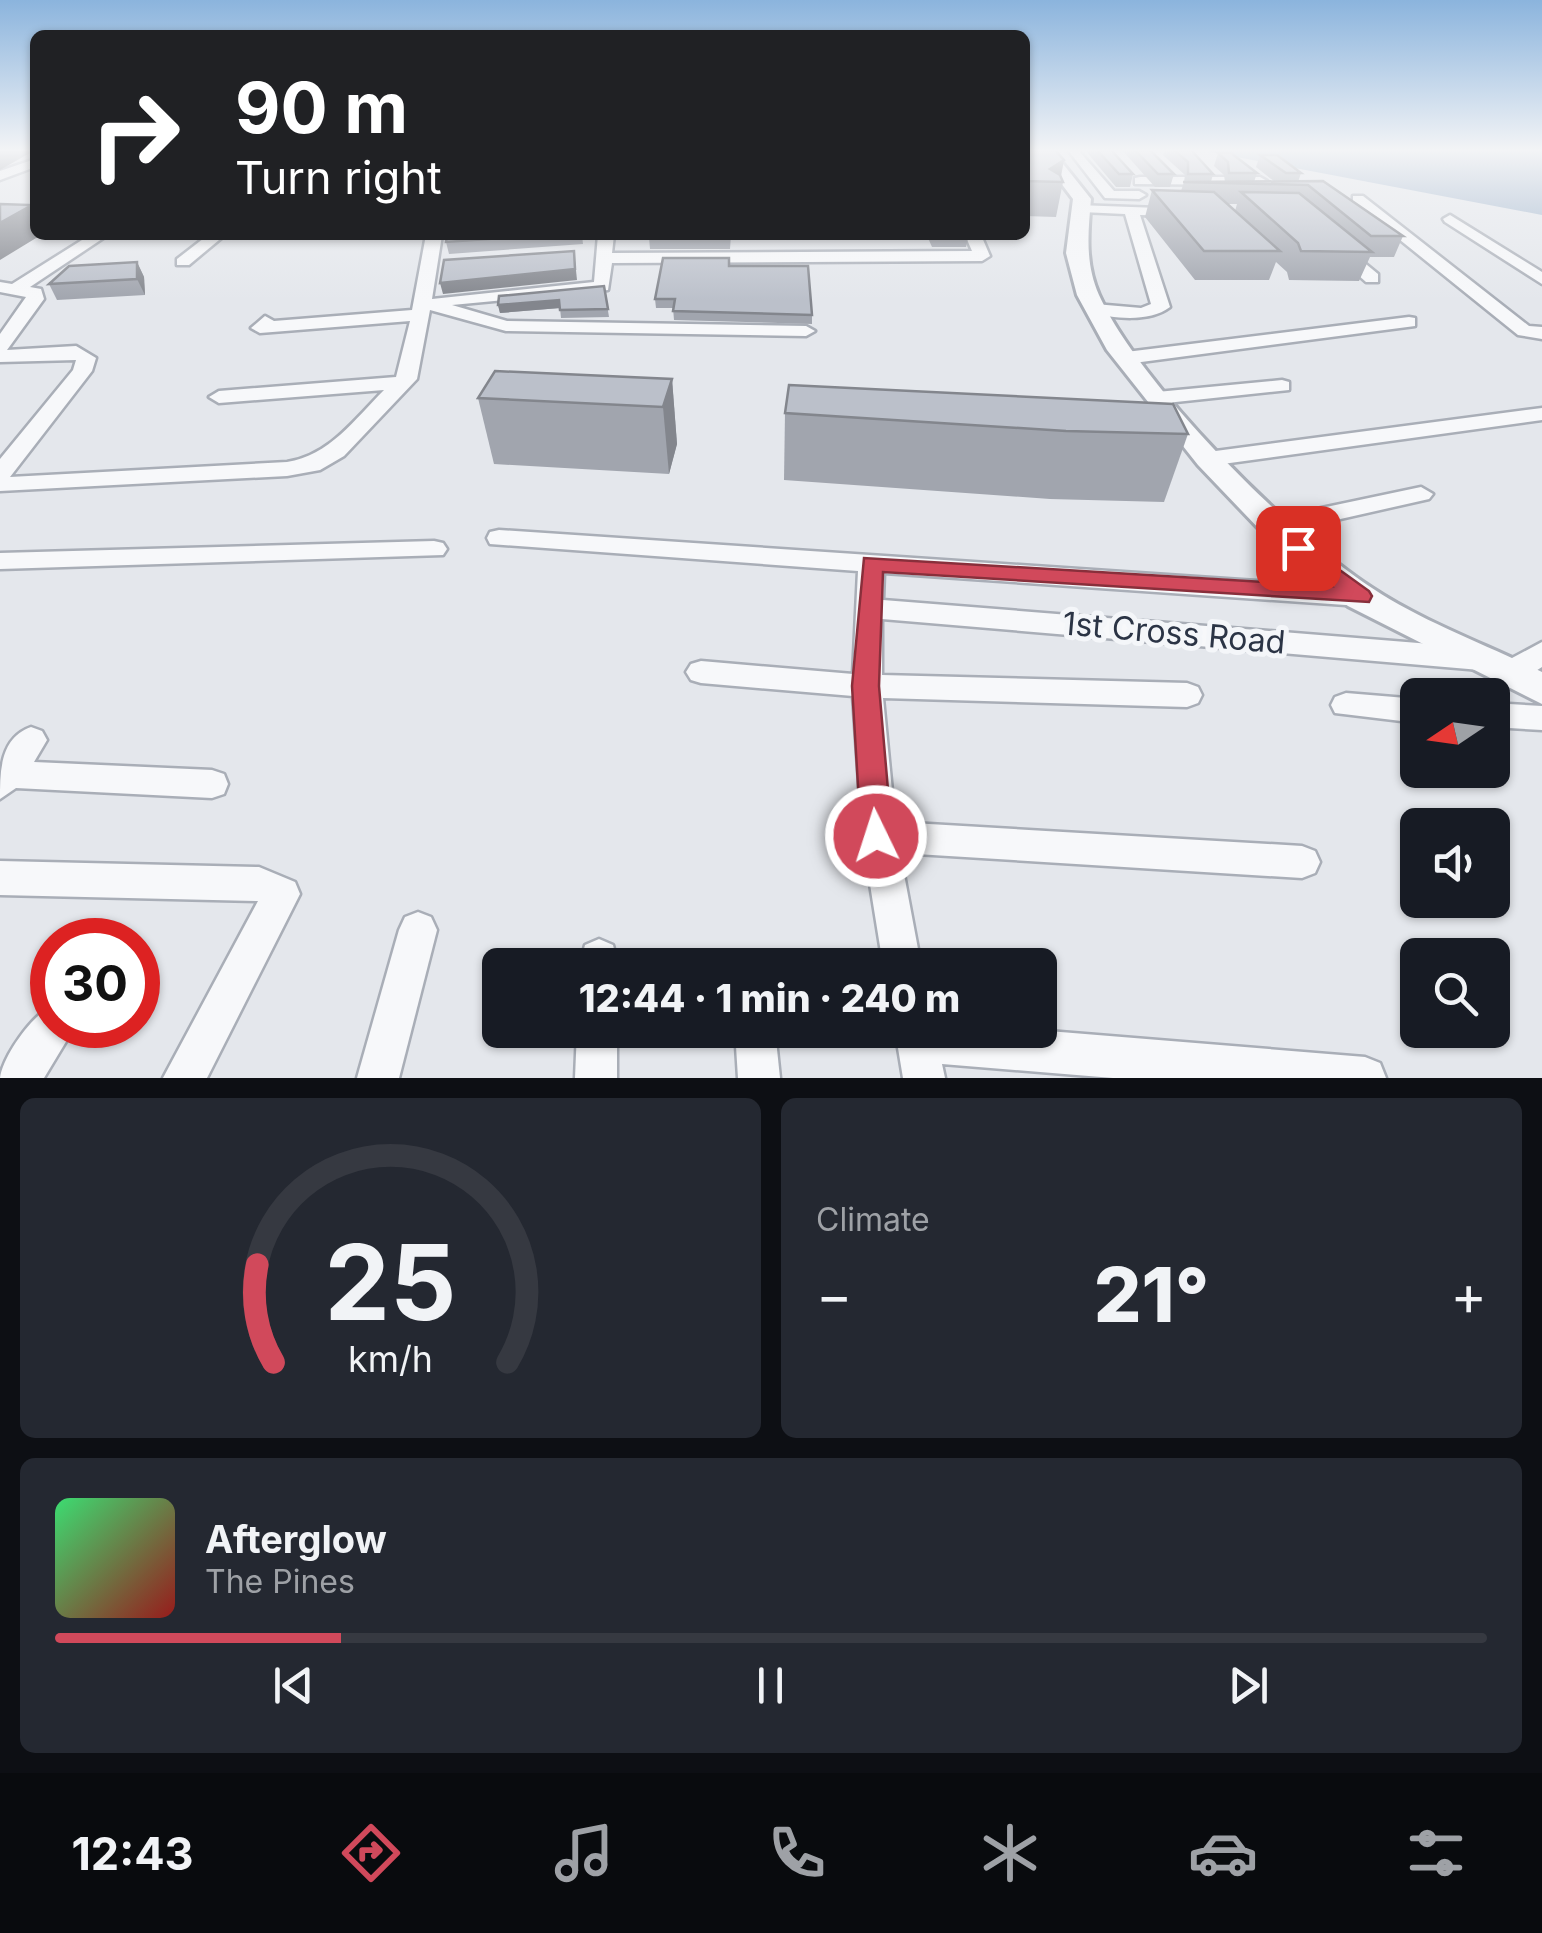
<!DOCTYPE html>
<html lang="en">
<head>
<meta charset="utf-8">
<style>
	:root { --surface:#171b24; --page:#242831; --text:#f1f3f6; --muted:#9ea1a6; --line:#363941; --accent:#d1495b }
	body { margin:0; font-family:Inter,sans-serif; background:var(--page); color:var(--text); height:100vh; display:flex; flex-direction:column; font-size:38px; white-space:nowrap }
	* { box-sizing:border-box; margin:0 }
	p { font-size:32px; color:var(--muted) }
	.icon { flex:none; width:55px; height:55px; fill:none; stroke:currentColor; stroke-width:2; stroke-linecap:round; stroke-linejoin:round }
	.map { position:relative; height:1078px; overflow:hidden }
	.drawer { display:flex; flex-direction:column; gap:20px; padding:20px; background:#0d0f14; flex:1 }
	.drawer>* { flex:none }
	.banner { position:absolute; left:30px; top:30px; width:1000px; height:210px; border-radius:15px; box-shadow:0 2px 8px #0004; background:#202124; color:#fff; overflow:hidden }
	.needle { width:65px; rotate:257deg }
	.buttons { position:absolute; left:1400px; top:678px; display:grid; gap:20px }
	.buttons a { display:grid; place-items:center; width:110px; height:110px; border-radius:15px; background:var(--surface); box-shadow:0 2px 8px #0004; font-size:50px }
	.speed { position:absolute; left:30px; top:918px; display:flex; gap:20px; font-size:50px; font-weight:700; text-align:center }
	.speed>* { display:grid; place-content:center; width:130px; height:130px; border-radius:50%; background:var(--surface); box-shadow:0 2px 8px #0004; line-height:1 }
	.speed .limit { border:15px solid #d22; background:#fff; color:#111 }
	.pin { position:absolute; display:grid; place-items:center; width:85px; height:85px; color:#fff; margin:-42px; border-radius:20px; box-shadow:0 5px 15px #0006 }
	.me { position:absolute; width:110px; margin:-55px; rotate:356deg; stroke-linejoin:round; filter:drop-shadow(0 0 8px #0008) }
	.turn { display:flex; align-items:center; gap:35px; height:210px; padding:0 40px; font-size:45px }
	.turn .icon { width:130px; height:130px; stroke-width:2.5 }
	.turn b { display:block; font-size:70px; line-height:85px }
	.big { font-size:75px; font-weight:800; line-height:1.1 }
	.drawer .card { flex:1; display:flex; flex-direction:column; justify-content:center; gap:15px; min-width:0; padding:0 35px; border-radius:15px; background:var(--page) }
	.drawer .dial { align-items:center; gap:0 }
	.dial svg { height:260px; overflow:visible; fill:none; stroke:var(--line); stroke-width:7; stroke-linecap:round; text-anchor:middle }
	.dial text { fill:var(--text); stroke:none }
	.song { display:flex; align-items:center; gap:30px }
	.cover { width:120px; height:120px; border-radius:15px; background:linear-gradient(135deg,hsl(140 70% 55%),hsl(0 70% 35%)) }
	.played { height:10px; border-radius:5px; background:linear-gradient(90deg,var(--accent) 20%,var(--line) 20%) }
	.keys { display:flex; justify-content:space-around; direction:ltr }
	.heat { display:flex; justify-content:space-between; align-items:center; font-size:55px; direction:ltr }
	.drawer .tiles { flex:1; display:grid; gap:20px; grid-template-columns:1fr 1fr }
	.card:last-child { grid-column:span 2 }
	.trip { position:absolute; left:482px; top:948px; width:575px; height:100px; border-radius:15px; background:var(--surface); box-shadow:0 2px 8px #0004; font-weight:800; line-height:100px; text-align:center }
	.tab-bar { display:flex; height:160px; justify-content:space-around; align-items:center; background:#090b0e; color:var(--muted) }
	.tab-bar .icon { width:70px; height:70px }
	.tab-bar .active { color:var(--accent) }
	.tab-bar b { font-size:45px; color:var(--text) }
	.map>svg:first-child { display:block }
</style>
</head>
<body>
<div class="map">
<svg width="1542" height="1078" viewBox="0 0 1542 1078">
	<rect width="100%" height="100%" fill="#e4e7ec"/>
	<!-- water -->
	<path fill="#9fb4cc" d="M1200,150H1542V215Z"/>
	<g fill="none" stroke-linecap="round" stroke-linejoin="round">
		<defs>
			<g id="minor">
				<path d="M1068,150H1078L1114,191H1139L1146,195L1139,199L1105,198Z"/>
				<path d="M35,159V167L0,180V171Z"/>
				<path d="M1140,177H1260L1267,181L1260,185L1135,184V178Z"/>
				<path d="M1353,196H1363L1529,326L1542,327V339L1518,335L1353,202Z"/>
				<path d="M1077,205L1186,209V215L1181,216L1140,215L1170,307C1149,323 1114,318 1089,313V305L1095,304L1141,308L1151,304L1125,214L1082,212L1075,208Z"/>
				<path d="M1450,215L1542,272V284L1445,222L1443,219Z"/>
				<path d="M90,235H108L30,287L41,289L44,299L7,350L76,346L96,358L92,371L10,477L287,462C329,456 355,419 384,390L219,403L209,397L219,391L396,377L410,321L260,333L251,328L265,316L274,321L412,310L426,235H442L432,299L594,282L598,235H614L612,253L972,251L965,235H981L990,256L982,261L612,263L608,290L452,305L507,321L806,326L815,331L806,336L506,331L430,310L417,379L344,456L320,470L287,476L0,491V459L73,370L76,360L0,362V334L26,297L0,292V282L12,284Z"/>
				<path d="M208,235H225L189,265H177V259Z"/>
				<path d="M1332,246H1344L1378,274V282H1366L1332,252Z"/>
				<path d="M1409,317L1415,318V326L1126,364L1116,358L1126,352Z"/>
				<path d="M1282,380L1289,382V390L1157,404L1147,398L1157,392Z"/>
				<path d="M1542,408V420L1208,466L1197,459L1208,452Z"/>
				<path d="M1421,487L1433,494L1429,499L1274,534L1262,526L1274,518Z"/>
				<path d="M499,530L1360,588L1370,590L1373,597L1370,604L1360,606L884,573L883,600L1480,648L1490,651L1494,659L1490,667L1480,670L882,619V675L1187,683L1198,687L1202,695L1198,703L1187,707L883,698L895,822L1302,846L1315,851L1320,862L1315,873L1302,878L900,853L921,965H883L864,847L859,836L862,829L853,696L701,683L691,680L686,672L691,664L701,661L853,674L858,571L490,544L487,538L490,532Z"/>
				<path d="M434,541L443,543L447,549L443,555L0,569V553Z"/>
				<path d="M1542,642V667C1527,676 1516,686 1499,681L1494,673L1499,665Z"/>
				<path d="M1346,693L1418,699V723L1335,713L1331,705L1335,697Z"/>
				<path d="M1492,703L1542,706V730L1492,727Z"/>
				<path d="M31,727L42,731L47,740L34,762L212,770L224,774L228,784L224,794L212,798L16,788L0,799C0,771 0,738 31,727Z"/>
				<path d="M0,861L259,867L295,882L300,894L207,1078H163L258,901L0,895Z"/>
				<path d="M418,912L431,917L437,930L399,1078H357L399,930L405,917Z"/>
				<path d="M599,939L613,945L618,965H580L585,945Z"/>
				<path d="M52,1006V1025H76L44,1078H0C3,1056 32,1015 52,1006Z"/>
				<path d="M577,1030H617V1078H575Z"/>
				<path d="M735,1030H775L780,1078H738Z"/>
				<path d="M895,1030H1036L1365,1057L1380,1063L1386,1078H1113L942,1064L945,1078H903Z"/>
			</g>
			<path id="tertiary" d="M1036,150H1052L1091,199C1088,234 1085,263 1099,295C1139,384 1289,534 1372,588C1423,622 1487,645 1542,672V704L1348,606L1263,533L1198,465L1107,350L1077,295L1066,253L1073,199Z"/>
		</defs>
		<!-- minor casing -->
		<use href="#minor" stroke="#a9aeb7" stroke-width="5"/>
		<!-- tertiary casing -->
		<use href="#tertiary" stroke="#a9aeb7" stroke-width="6"/>
		<!-- minor -->
		<use href="#minor" fill="#f7f8fa" fill-rule="evenodd"/>
		<!-- tertiary -->
		<use href="#tertiary" fill="#f7f8fa" fill-rule="evenodd"/>
	</g>
	<!-- wall -->
	<g fill="#a1a5ae" fill-rule="evenodd">
		<path d="M1025,150L1061,176L1063,182L1056,217L1025,216Z"/>
		<path d="M1085,150H1111L1133,174L1130,187H1116Z"/>
		<path d="M1122,150H1150L1174,174L1170,187H1155Z"/>
		<path d="M1165,150H1191L1213,174L1211,182H1225L1224,175L1214,166L1218,153L1257,173L1254,182H1275L1256,167L1260,155L1301,173L1298,182L1323,181L1403,236L1394,257H1370L1359,281L1289,280L1287,272L1276,262L1269,280H1195L1145,217L1152,190L1181,191L1184,182L1185,175L1163,155ZM1227,204H1237L1235,211Z"/>
		<path d="M447,235H582L583,244L449,254L446,242Z"/>
		<path d="M632,235H731L730,249H650L649,237H632Z"/>
		<rect x="770" y="235" width="20" height="3"/>
		<rect x="830" y="235" width="20" height="2"/>
		<path d="M890,235H967L968,238L966,247H932L928,238H891Z"/>
		<path d="M137,262L144,277L145,295L57,300L49,284Z"/>
		<path d="M729,266L812,315V324L674,320L673,308H656L655,299Z"/>
		<path d="M604,286L609,317L561,318L560,308L500,313L498,305Z"/>
		<path d="M672,379L677,444L669,474L494,464L478,398Z"/>
		<path d="M785,413L1188,434L1164,502L1050,499L784,480Z"/>
	</g>
	<!-- shaded-wall -->
	<g fill="#83868d">
		<path d="M0,150H35L0,170Z"/>
		<path d="M1064,160L1060,182L1050,169Z"/>
		<path d="M32,205L35,211V235H41L0,260V223Z"/>
		<path d="M574,251L577,280L443,294L440,283Z"/>
		<path d="M137,262L144,277L145,295L137,279Z"/>
		<path d="M559,300L560,308L500,313L498,305Z"/>
		<path d="M672,379L677,444L669,474L663,407Z"/>
	</g>
	<!-- building -->
	<g fill="#bbc0ca" stroke="#83868d" stroke-width="2.5">
		<path d="M1025,150H1055L1064,160L1050,169L1060,175L1063,182L1025,181Z"/>
		<path d="M1097,150H1111L1133,174H1119Z"/>
		<path d="M1135,150H1150L1174,174H1158Z"/>
		<path d="M1174,150H1191L1213,174H1188V162Z"/>
		<path d="M1218,153H1231L1257,173H1229L1228,162Z"/>
		<path d="M1260,155H1277L1301,173H1286Z"/>
		<path d="M1323,181L1403,236H1371L1308,185L1183,182Z"/>
		<path d="M1152,190L1214,192L1280,251H1204Z"/>
		<path d="M1241,192L1299,193L1372,252L1301,251L1298,243Z"/>
		<path d="M0,204L32,205L0,223Z"/>
		<path d="M447,235H546L446,242Z"/>
		<path d="M932,235H967L968,238H933Z"/>
		<path d="M574,251L575,269L440,283L444,260Z"/>
		<path d="M663,258H729V266H808L812,315L673,311L675,299H655Z"/>
		<path d="M137,262V279L49,284L69,266Z"/>
		<path d="M604,286L608,309L560,310L559,300L498,305L499,296Z"/>
		<path d="M495,371L672,379L663,407L478,398Z"/>
		<path d="M789,385L1173,404L1188,434L1066,431L785,413Z"/>
	</g>
	<!-- sky -->
	<linearGradient id="sky" x2="0" y2="1"><stop stop-color="#8bb4dd"/><stop offset="0.5" stop-color="#f3f4f6"/><stop offset="1" stop-color="#f3f4f6" stop-opacity="0"/></linearGradient>
	<rect width="1542" height="301" fill="url(#sky)"/>
	<!-- route -->
	<path fill="#d1495b" stroke="#882f3b" stroke-width="2.5" d="M1298,540L1369,591L1372,596L1369,602L883,572L879,686L892,836L887,846L876,850L865,846L861,836L852,686L864,558L1331,586L1289,553V542Z"/>
	<g text-anchor="middle" stroke-width="10" stroke-linejoin="round" paint-order="stroke">
		<!-- street labels -->
		<g font-size="32" fill="#2b3445" stroke="#f4f6f9">
			<text transform="translate(1174 633) rotate(5)" y="11">1st Cross Road</text>
		</g>
	</g>
</svg>
<div class="buttons">
<a><svg class="needle" viewBox="-14 -14 28 28"><path d="M0-13l5 13h-10z" fill="#e53935"/><path d="M0 13l5-13h-10z" fill="#9ea1a6"/></svg></a>
<a><svg class="icon" aria-label="sound" viewBox="0 0 24 24"><path d="M4 9h4l5-4v14l-5-4H4zM17 9q2 3 0 6"/></svg></a>
<a><svg class="icon" aria-label="search" viewBox="0 0 24 24"><circle cx="10" cy="10" r="6"/><path d="M15 15l6 6"/></svg></a>
</div>
<div class="speed"><div class="limit">30</div></div>
<div class="pin" style="left:1298px;top:548px;background:#d93025"><svg class="icon" aria-label="arrive" viewBox="0 0 24 24"><path d="M6 21V4h12l-3 4 3 4H6"/></svg></div>
<svg class="me" style="left:876px;top:836px" viewBox="-20 -20 40 40"><circle r="17" fill="#d1495b" stroke="#fff" stroke-width="3"/><path d="M0-11L8 9 0 5-8 9z" fill="#fff"/></svg>
<div class="trip">12:44 · 1 min · 240 m</div>
<div class="banner">
<div class="turn"><svg class="icon" aria-label="right" viewBox="0 0 24 24"><path d="M7 20v-9h11M14 6l5 5-5 5"/></svg><div><b>90 m</b>Turn right</div></div>
</div>
</div>
<section class="drawer">
<div class="tiles">
<div class="card dial"><svg viewBox="0 0 100 80">
<path d="M14 69A42 42 0 1 1 86 69"/>
<path d="M14 69A42 42 0 0 1 9 39" stroke="#d1495b"/>
<text x="50" y="56" font-size="32" font-weight="700">25</text>
<text x="50" y="72" font-size="11">km/h</text>
</svg></div>
<div class="card"><p>Climate</p>
<div class="heat"><a>−</a><b class="big">21°</b><a>+</a></div>
</div>
<div class="card">
<div class="song"><i class="cover"></i><div><b>Afterglow</b><p>The Pines</p></div></div>
<div class="played"></div>
<div class="keys"><svg class="icon" aria-label="previous" viewBox="0 0 24 24"><path d="M18 5L8 12l10 7zM5 5v14"/></svg><svg class="icon" aria-label="pause" viewBox="0 0 24 24"><path d="M8 5v14M16 5v14"/></svg><svg class="icon" aria-label="next" viewBox="0 0 24 24"><path d="M6 5l10 7-10 7zM19 5v14"/></svg></div>
</div>
</div>
</section>
<nav class="tab-bar">
<b>12:43</b>
<svg class="icon active" aria-label="directions" viewBox="0 0 24 24"><path d="M12 3l9 9-9 9-9-9zM9 14v-3h6M13 9l2 2-2 2"/></svg>
<svg class="icon" aria-label="music" viewBox="0 0 24 24"><path d="M9 18V5l10-2v13"/><circle cx="6" cy="18" r="3"/><circle cx="16" cy="16" r="3"/></svg>
<svg class="icon" aria-label="phone" viewBox="0 0 24 24"><path d="M5 4h4l2 5-3 2q2 4 5 5l2-3 5 2v4C11 20 4 13 5 4z"/></svg>
<svg class="icon" aria-label="climate" viewBox="0 0 24 24"><path d="M12 3v18M4 7l16 10M4 17L20 7"/></svg>
<svg class="icon" aria-label="car" viewBox="0 0 24 24"><path d="M5 17H2v-5l4-1 3-4h7l3 4 3 1v5h-3M9 17h6M6 11h13"/><circle cx="7" cy="17" r="2"/><circle cx="17" cy="17" r="2"/></svg>
<svg class="icon" aria-label="filters" viewBox="0 0 24 24"><path d="M4 7h16M4 17h16"/><circle cx="9" cy="7" r="2"/><circle cx="15" cy="17" r="2"/></svg>
</nav>
</body>
</html>
